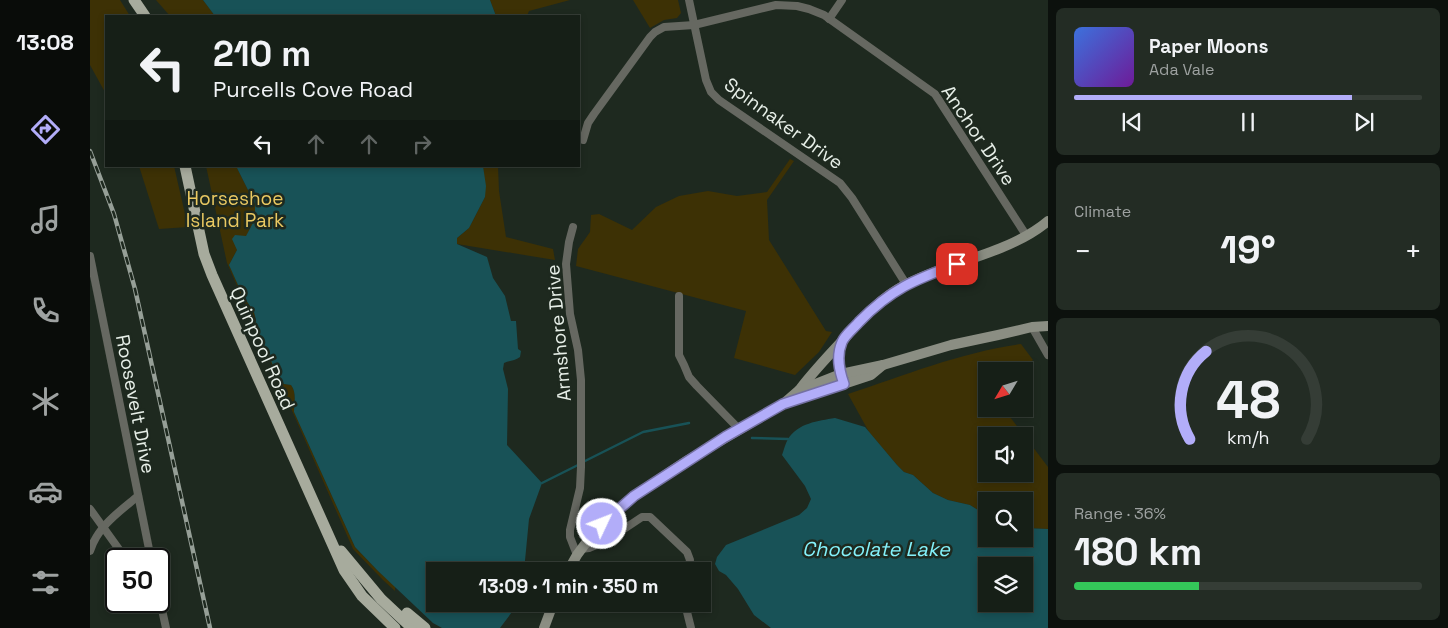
<!DOCTYPE html>
<html lang="en">
<head>
<meta charset="utf-8">
<style>
	:root { --surface:#161f17; --page:#232c24; --text:#f1f3f6; --muted:#9ea2a1; --line:#353d36; --accent:#b2adf9 }
	body { margin:0; font-family:"Space Grotesk",sans-serif; background:var(--page); color:var(--text); height:100vh; display:flex; flex-direction:column; font-size:19px; white-space:nowrap }
	* { box-sizing:border-box; margin:0 }
	p { font-size:16px; color:var(--muted) }
	.icon { flex:none; width:28px; height:28px; fill:none; stroke:currentColor; stroke-width:2; stroke-linecap:round; stroke-linejoin:round }
	.map { position:relative; flex:1; overflow:hidden }
	.side { display:flex; flex-direction:column; gap:8px; padding:8px; background:#0c110d; width:400px }
	.side>* { flex:none }
	.banner { position:absolute; left:15px; top:15px; width:475px; height:152px; border-radius:0px; box-shadow:0 2px 8px #0003,0 0 0 1px var(--line); background:#161f17; color:var(--text); overflow:hidden }
	.needle { width:32px; rotate:232deg }
	.controls { position:absolute; left:888px; top:362px; display:grid; gap:10px }
	.controls a { display:grid; place-items:center; width:55px; height:55px; border-radius:0px; background:var(--surface); box-shadow:0 2px 8px #0003,0 0 0 1px var(--line); font-size:25px }
	.speed { position:absolute; left:15px; top:548px; display:flex; gap:10px; font-size:25px; font-weight:700; text-align:center }
	.speed>* { display:grid; place-content:center; width:65px; height:65px; border-radius:50%; background:var(--surface); box-shadow:0 2px 8px #0003,0 0 0 1px var(--line); line-height:1 }
	.speed .limit { border:2px solid #111; border-radius:8px; background:#fff; color:#111 }
	.pin { position:absolute; display:grid; place-items:center; width:42px; height:42px; color:#fff; margin:-21px; border-radius:10px; box-shadow:0 2px 8px #0006 }
	.me { position:absolute; width:55px; margin:-28px; rotate:47deg; stroke-linejoin:round; filter:drop-shadow(0 0 4px #0008) }
	.turn { display:flex; align-items:center; gap:18px; height:105px; padding:0 25px; font-size:22px }
	.turn .icon { width:65px; height:65px; stroke-width:2.5 }
	.turn b { display:block; font-size:35px; line-height:42px }
	.lanes { display:flex; align-items:center; height:48px; padding:0 25px; background:#0003; justify-content:center; gap:25px; direction:ltr }
	.lanes .off { opacity:.35 }
	.big { font-size:38px; font-weight:700; line-height:1.1 }
	.side .card { flex:1; display:flex; flex-direction:column; justify-content:center; gap:8px; min-width:0; padding:0 18px; border-radius:8px; background:var(--page) }
	.side .dial { align-items:center; gap:0 }
	.dial svg { height:130px; overflow:visible; fill:none; stroke:var(--line); stroke-width:7; stroke-linecap:round; text-anchor:middle }
	.dial text { fill:var(--text); stroke:none }
	.song { display:flex; align-items:center; gap:15px }
	.cover { width:60px; height:60px; border-radius:8px; background:linear-gradient(135deg,hsl(220 70% 55%),hsl(280 70% 35%)) }
	.played { height:5px; border-radius:2px; background:linear-gradient(90deg,var(--accent) 80%,var(--line) 80%) }
	.keys { display:flex; justify-content:space-around; direction:ltr }
	.heat { display:flex; justify-content:space-between; align-items:center; font-size:28px; direction:ltr }
	.charge { height:8px; border-radius:4px; background:linear-gradient(90deg,#34c759 36%,var(--line) 0) }
	.trip { position:absolute; left:336px; top:562px; width:285px; height:50px; border-radius:0px; background:var(--surface); box-shadow:0 2px 8px #0003,0 0 0 1px var(--line); font-weight:700; line-height:50px; text-align:center }
	main { display:flex; flex:1; min-height:0 }
	.tab-bar { display:flex; flex-direction:column; width:90px; justify-content:space-around; align-items:center; background:#090c09; color:var(--muted) }
	.tab-bar .icon { width:35px; height:35px }
	.tab-bar .on { color:var(--accent) }
	.tab-bar b { font-size:22px; color:var(--text) }
	.map>svg:first-child { display:block }
</style>
</head>
<body>
<main>
<nav class="tab-bar">
<b>13:08</b>
<svg class="icon on" aria-label="directions" viewBox="0 0 24 24"><path d="M12 3l9 9-9 9-9-9zM9 14v-3h6M13 9l2 2-2 2"/></svg>
<svg class="icon" aria-label="music" viewBox="0 0 24 24"><path d="M9 18V5l10-2v13"/><circle cx="6" cy="18" r="3"/><circle cx="16" cy="16" r="3"/></svg>
<svg class="icon" aria-label="phone" viewBox="0 0 24 24"><path d="M5 4h4l2 5-3 2q2 4 5 5l2-3 5 2v4C11 20 4 13 5 4z"/></svg>
<svg class="icon" aria-label="climate" viewBox="0 0 24 24"><path d="M12 3v18M4 7l16 10M4 17L20 7"/></svg>
<svg class="icon" aria-label="car" viewBox="0 0 24 24"><path d="M5 17H2v-5l4-1 3-4h7l3 4 3 1v5h-3M9 17h6M6 11h13"/><circle cx="7" cy="17" r="2"/><circle cx="17" cy="17" r="2"/></svg>
<svg class="icon" aria-label="filters" viewBox="0 0 24 24"><path d="M4 7h16M4 17h16"/><circle cx="9" cy="7" r="2"/><circle cx="15" cy="17" r="2"/></svg>
</nav>
<div class="map">
<svg width="958" height="628" viewBox="0 0 958 628">
	<rect width="100%" height="100%" fill="#1e291f"/>
	<!-- green -->
	<g fill="#3d3105" fill-rule="evenodd">
		<path d="M0,0H30L40,16H16V94L0,65Z"/>
		<path d="M66,0H113L125,16H80Z"/>
		<path d="M400,0H480L439,11L437,16H406Z"/>
		<path d="M543,0H588L591,13L587,18L574,20L560,28Z"/>
		<path d="M700,159L704,161L677,200L679,240L736,331L742,332L729,352L705,375L644,358L656,311L486,266L488,249L500,232L501,215L509,214L542,230L566,207L589,196L618,191L647,196L677,192Z"/>
		<path d="M49,166H84L98,227L69,229Z"/>
		<path d="M116,166H146L165,204V219L156,237L145,235L147,250L139,265L152,294L164,312L166,324L191,379L195,384L201,385C207,393 204,403 204,412L265,547L288,571L305,586V591L293,580L263,549L137,263Z"/>
		<path d="M393,166H408L409,191L416,237L463,249L465,260L367,244V238L379,228L395,197Z"/>
		<path d="M931,344L943,360L928,371H896V409H914L958,467V529L934,528V501H896V515L880,505L858,500L843,493L823,475L814,472L807,465L779,432L758,394C815,375 872,352 931,344ZM896,436H934V474H896Z"/>
	</g>
	<!-- water -->
	<g fill="#185257" fill-rule="evenodd">
		<path d="M113,0H400L406,16H125Z"/>
		<path d="M146,166H393L396,186L395,197L379,228L367,238V244L397,257L403,278L415,296L421,321H426L428,349L431,351L430,357C425,361 420,360 414,363L413,369L418,389L417,445L452,483L439,519L434,571H345V604H428L410,628H352L343,623L288,571L265,547L204,412C204,403 207,393 201,385L194,384L189,379L165,325L166,320L164,312L152,294L139,265L147,250L142,239L145,235L156,236L165,219V204Z"/>
		<path d="M745,418L775,427L807,465L814,472L823,475L843,493L858,500L880,505L896,515V539H934V528L958,529V628H681L664,615L648,589L636,575L629,571L625,564L627,557L636,545L709,515L717,508L721,499L715,486L692,455C694,450 695,444 698,439C708,423 728,421 745,418ZM896,566H934V604H896Z"/>
	</g>
	<g fill="none" stroke-linecap="round" stroke-linejoin="round">
		<!-- stream -->
		<g stroke="#185257" stroke-width="2.5">
			<path d="M662,438L698,439"/>
			<path d="M493,462L553,432L599,423"/>
			<path d="M452,483L488,465"/>
		</g>
		<!-- street -->
		<g stroke="#666861" stroke-width="8">
			<path d="M599,0L616,80L621,92L629,100L750,183L762,198L816,284"/>
			<path d="M739,19L752,0"/>
			<path d="M493,140L498,123L504,114L560,37L565,32L574,27L604,25L686,5L707,6L719,9L734,15L845,94L936,235"/>
			<path d="M483,227L479,242L476,264L480,314L488,350L491,380V467L490,488L480,530V537L487,555"/>
			<path d="M0,256L61,559"/>
			<path d="M589,296V355L594,365L599,377L607,386L649,429"/>
			<path d="M942,327L958,355"/>
			<path d="M0,509L36,559"/>
			<path d="M491,549L499,548L516,541L552,517H560L597,552L600,560L598,571"/>
			<path d="M0,551C8,526 29,512 48,496"/>
			<path d="M69,596L76,628"/>
			<path d="M595,604L601,628"/>
		</g>
		<!-- secondary -->
		<g stroke="#8b8e83" stroke-width="10">
			<path d="M752,342L748,358L752,379"/>
			<path d="M710,389C723,372 738,356 753,340C772,319 790,298 815,285C859,261 919,254 958,221"/>
			<path d="M696,403L781,375L793,365"/>
			<path d="M478,571L487,555L501,536L526,511L544,496L598,460L693,404L708,391L751,374L793,365L861,345L908,335L942,327L958,326"/>
			<path d="M454,628L463,604"/>
		</g>
		<!-- primary -->
		<g stroke="#a7ab9d" stroke-width="11">
			<path d="M44,0L55,16"/>
			<path d="M95,166L114,254L122,275L254,570L272,596L305,628"/>
			<path d="M251,551L291,599L322,628"/>
			<path d="M317,613L335,628"/>
		</g>
		<defs>
			<path id="rail" d="M0,151L24,214L45,289L120,628"/>
		</defs>
		<!-- rail casing -->
		<use href="#rail" stroke="#969f97" stroke-width="4.5"/>
		<!-- rail -->
		<use href="#rail" stroke="#1e291f" stroke-width="2.5" stroke-dasharray="8" stroke-linecap="butt"/>
	</g>
	<g fill="none" stroke-linecap="round" stroke-linejoin="round">
		<defs>
			<path id="route" d="M512,524L544,496L635,437L693,404L754,384C749,370 746,356 752,342C755,335 764,328 769,322C801,289 824,280 867,264"/>
		</defs>
		<!-- route casing -->
		<use href="#route" stroke="#7470a2" stroke-width="12"/>
		<!-- route -->
		<use href="#route" stroke="#b2adf9" stroke-width="9"/>
	</g>
	<g text-anchor="middle" stroke-width="5" stroke-linejoin="round" paint-order="stroke">
		<!-- street labels -->
		<g font-size="19" fill="#e7efe8" stroke="#1e291f">
			<text transform="translate(694 123) rotate(36)" y="7">Spinnaker Drive</text>
			<text transform="translate(889 135) rotate(56)" y="7">Anchor Drive</text>
			<text transform="translate(468 333) rotate(-95)" y="7">Armshore Drive</text>
			<text transform="translate(173 348) rotate(66)" y="7">Quinpool Road</text>
			<text transform="translate(46 404) rotate(79)" y="7">Roosevelt Drive</text>
		</g>
		<!-- park labels -->
		<g font-size="19" fill="#eac962" stroke="#1e291f">
			<text x="145" y="205">Horseshoe<tspan x="145" dy="22">Island Park</tspan></text>
		</g>
		<!-- water labels -->
		<g font-size="20" font-style="italic" fill="#84f2fb" stroke="#1e291f">
			<text x="786" y="556">Chocolate Lake</text>
		</g>
	</g>
</svg>
<div class="controls">
<a><svg class="needle" viewBox="-14 -14 28 28"><path d="M0-13l5 13h-10z" fill="#e53935"/><path d="M0 13l5-13h-10z" fill="#9ea2a1"/></svg></a>
<a><svg class="icon" aria-label="sound" viewBox="0 0 24 24"><path d="M4 9h4l5-4v14l-5-4H4zM17 9q2 3 0 6"/></svg></a>
<a><svg class="icon" aria-label="search" viewBox="0 0 24 24"><circle cx="10" cy="10" r="6"/><path d="M15 15l6 6"/></svg></a>
<a><svg class="icon" aria-label="layers" viewBox="0 0 24 24"><path d="M12 4l9 5-9 5-9-5zM3 14l9 5 9-5"/></svg></a>
</div>
<div class="speed"><div class="limit">50</div></div>
<div class="pin" style="left:867px;top:264px;background:#d93025"><svg class="icon" aria-label="arrive" viewBox="0 0 24 24"><path d="M6 21V4h12l-3 4 3 4H6"/></svg></div>
<svg class="me" style="left:512px;top:524px" viewBox="-20 -20 40 40"><circle r="17" fill="#b2adf9" stroke="#fff" stroke-width="3"/><path d="M0-11L8 9 0 5-8 9z" fill="#fff"/></svg>
<div class="trip">13:09 · 1 min · 350 m</div>
<div class="banner">
<div class="turn"><svg class="icon" aria-label="left" viewBox="0 0 24 24"><path d="M17 20v-9H6M10 6l-5 5 5 5"/></svg><div><b>210 m</b>Purcells Cove Road</div></div>
<div class="lanes"><svg class="icon" aria-label="left" viewBox="0 0 24 24"><path d="M17 20v-9H6M10 6l-5 5 5 5"/></svg><svg class="icon off" aria-label="ahead" viewBox="0 0 24 24"><path d="M12 20V5M6 11l6-6 6 6"/></svg><svg class="icon off" aria-label="ahead" viewBox="0 0 24 24"><path d="M12 20V5M6 11l6-6 6 6"/></svg><svg class="icon off" aria-label="right" viewBox="0 0 24 24"><path d="M7 20v-9h11M14 6l5 5-5 5"/></svg></div>
</div>
</div>
<section class="side">
<div class="card">
<div class="song"><i class="cover"></i><div><b>Paper Moons</b><p>Ada Vale</p></div></div>
<div class="played"></div>
<div class="keys"><svg class="icon" aria-label="previous" viewBox="0 0 24 24"><path d="M18 5L8 12l10 7zM5 5v14"/></svg><svg class="icon" aria-label="pause" viewBox="0 0 24 24"><path d="M8 5v14M16 5v14"/></svg><svg class="icon" aria-label="next" viewBox="0 0 24 24"><path d="M6 5l10 7-10 7zM19 5v14"/></svg></div>
</div>
<div class="card"><p>Climate</p>
<div class="heat"><a>−</a><b class="big">19°</b><a>+</a></div>
</div>
<div class="card dial"><svg viewBox="0 0 100 80">
<path d="M14 69A42 42 0 1 1 86 69"/>
<path d="M14 69A42 42 0 0 1 24 15" stroke="#b2adf9"/>
<text x="50" y="56" font-size="32" font-weight="700">48</text>
<text x="50" y="72" font-size="11">km/h</text>
</svg></div>
<div class="card"><p>Range · 36%</p><b class="big">180 km</b><div class="charge"></div></div>
</section>
</main>
</body>
</html>
